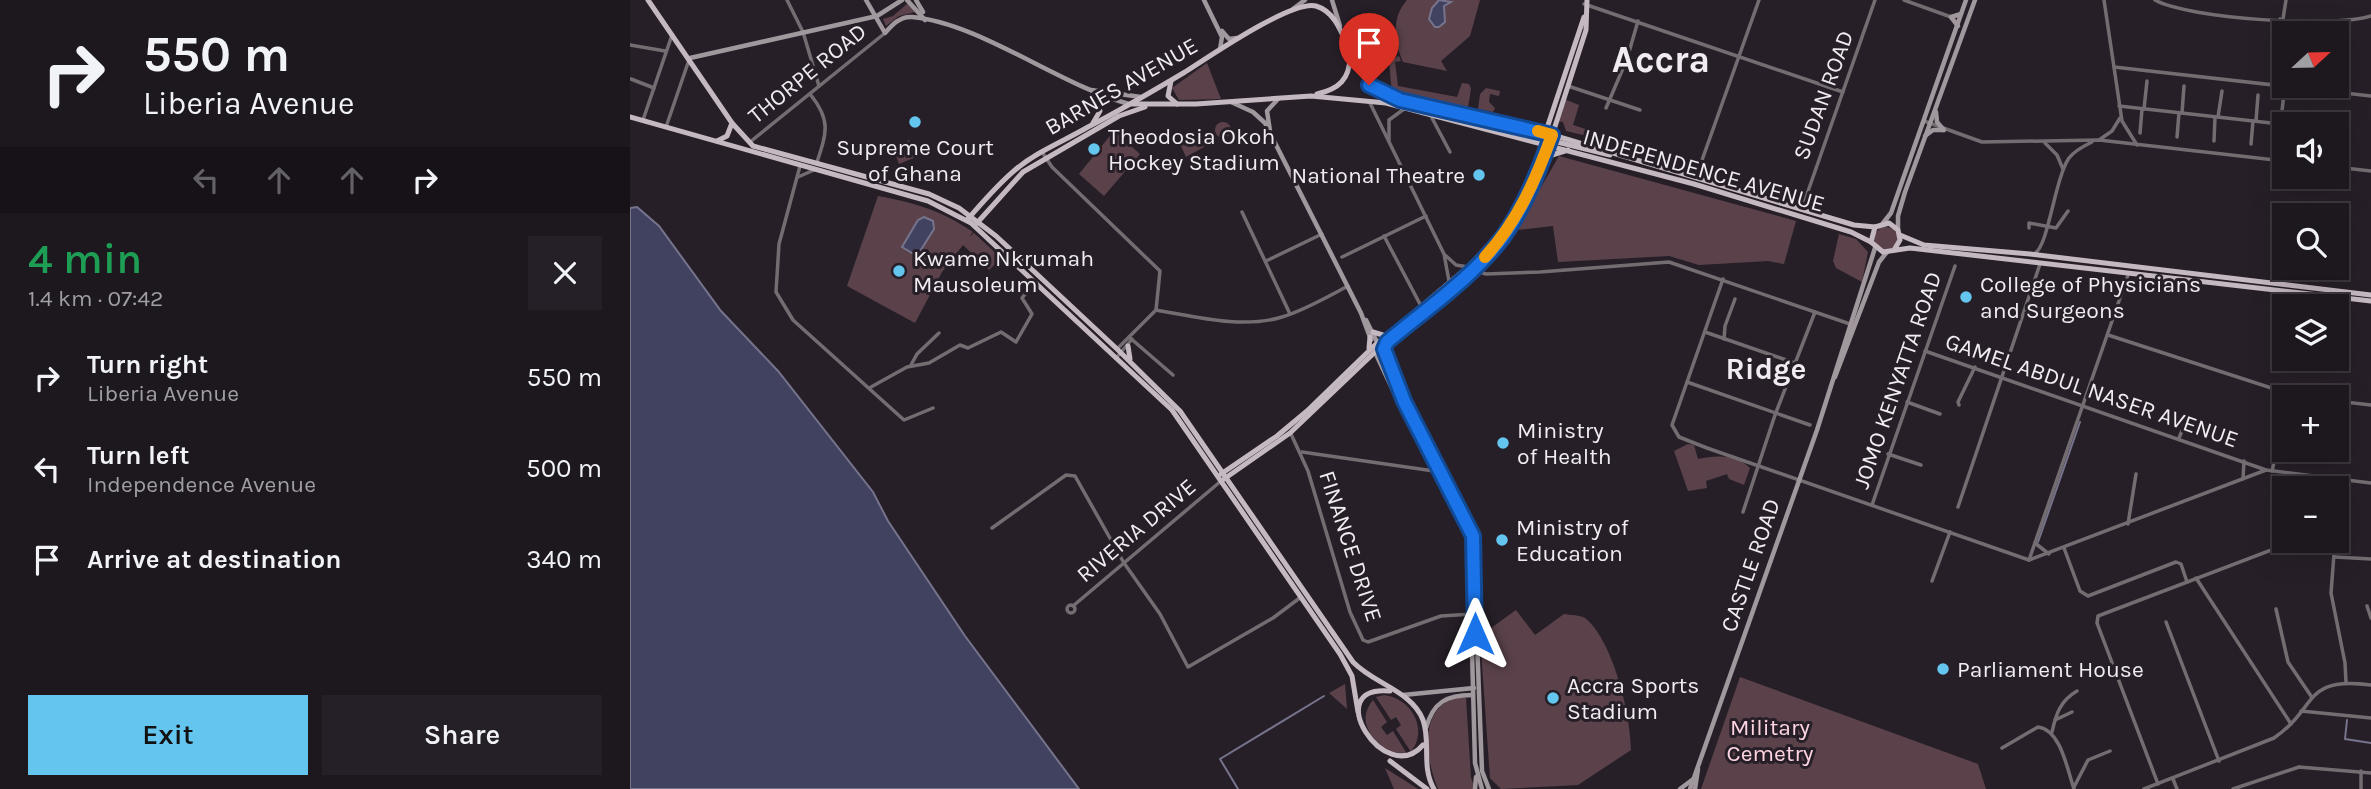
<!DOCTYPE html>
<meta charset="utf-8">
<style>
:root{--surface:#1d171e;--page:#252027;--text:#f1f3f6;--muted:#a09fa4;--line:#3b363c;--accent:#64c5ee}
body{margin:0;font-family:Karla,sans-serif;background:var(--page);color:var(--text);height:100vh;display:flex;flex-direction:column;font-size:26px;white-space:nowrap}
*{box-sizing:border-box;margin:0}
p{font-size:23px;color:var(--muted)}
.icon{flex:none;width:38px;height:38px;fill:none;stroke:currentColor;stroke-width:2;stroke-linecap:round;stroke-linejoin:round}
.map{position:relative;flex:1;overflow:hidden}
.panel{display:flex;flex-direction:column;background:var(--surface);width:630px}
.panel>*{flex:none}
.top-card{background:#1d171e;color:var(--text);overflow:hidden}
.needle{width:46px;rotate:68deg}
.fabs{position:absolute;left:1642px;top:21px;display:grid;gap:14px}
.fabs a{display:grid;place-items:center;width:77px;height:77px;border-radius:0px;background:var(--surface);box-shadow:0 7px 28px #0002,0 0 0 2px var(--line);font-size:35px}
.pin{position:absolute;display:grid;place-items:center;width:60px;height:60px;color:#fff;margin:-72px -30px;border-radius:50% 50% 50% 0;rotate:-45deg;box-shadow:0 0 7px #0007}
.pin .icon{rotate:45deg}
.me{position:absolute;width:77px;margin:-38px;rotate:0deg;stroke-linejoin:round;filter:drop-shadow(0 0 5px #0008)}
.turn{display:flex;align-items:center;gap:24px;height:147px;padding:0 28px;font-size:32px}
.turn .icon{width:91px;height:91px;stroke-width:2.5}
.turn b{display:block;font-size:49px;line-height:60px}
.lanes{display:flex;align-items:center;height:66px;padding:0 28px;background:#0003;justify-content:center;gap:35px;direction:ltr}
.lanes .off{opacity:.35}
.round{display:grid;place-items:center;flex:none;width:74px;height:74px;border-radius:0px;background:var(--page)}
.headline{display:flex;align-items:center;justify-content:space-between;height:119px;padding:0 28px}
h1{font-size:42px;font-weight:600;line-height:52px;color:#1e9e55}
.button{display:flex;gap:14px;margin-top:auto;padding:14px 28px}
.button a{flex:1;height:80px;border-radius:0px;background:var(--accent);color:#111;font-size:28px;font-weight:600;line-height:80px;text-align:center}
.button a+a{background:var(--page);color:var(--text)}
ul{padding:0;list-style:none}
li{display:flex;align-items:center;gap:21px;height:91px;padding:0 28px}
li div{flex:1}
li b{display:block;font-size:26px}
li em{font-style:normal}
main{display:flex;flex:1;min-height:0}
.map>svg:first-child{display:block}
.green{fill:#5b424a}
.water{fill:#414160;stroke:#76748c;stroke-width:2}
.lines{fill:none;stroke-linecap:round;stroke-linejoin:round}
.stream{stroke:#76748c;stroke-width:2}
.street{stroke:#736d71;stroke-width:3.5}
.secondary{stroke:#a1989e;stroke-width:4.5}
.primary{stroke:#c5b9c1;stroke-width:5}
.route-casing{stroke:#114b97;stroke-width:18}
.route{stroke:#1a73e8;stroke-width:12}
.slow{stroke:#f59e0b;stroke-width:12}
.poi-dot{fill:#64c5ee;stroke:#271f28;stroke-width:2.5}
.labels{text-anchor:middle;stroke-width:6;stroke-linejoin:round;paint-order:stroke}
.street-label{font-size:23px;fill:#f1ebf2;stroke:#271f28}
.poi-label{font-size:23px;fill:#f1ebf2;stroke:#271f28;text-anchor:start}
.park-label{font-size:23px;fill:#fdd4e0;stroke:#271f28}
.district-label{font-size:30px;font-weight:bold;fill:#f1ebf2;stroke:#271f28}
.town-label{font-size:37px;font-weight:bold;fill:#f1ebf2;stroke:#271f28}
</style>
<main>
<section class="panel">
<div class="top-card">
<div class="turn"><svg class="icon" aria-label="right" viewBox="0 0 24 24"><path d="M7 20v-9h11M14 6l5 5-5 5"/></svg><div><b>550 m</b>Liberia Avenue</div></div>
<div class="lanes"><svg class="icon off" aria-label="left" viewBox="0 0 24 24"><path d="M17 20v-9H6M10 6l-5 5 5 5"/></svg><svg class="icon off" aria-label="ahead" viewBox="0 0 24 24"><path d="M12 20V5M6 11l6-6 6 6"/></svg><svg class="icon off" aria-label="ahead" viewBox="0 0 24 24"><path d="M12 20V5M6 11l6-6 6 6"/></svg><svg class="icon" aria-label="right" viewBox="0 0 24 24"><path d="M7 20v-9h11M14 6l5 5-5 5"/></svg></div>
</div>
<div class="headline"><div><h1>4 min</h1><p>1.4 km · 07:42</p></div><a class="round"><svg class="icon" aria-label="close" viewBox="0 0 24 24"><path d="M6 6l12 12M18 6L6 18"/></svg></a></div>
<ul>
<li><svg class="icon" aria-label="right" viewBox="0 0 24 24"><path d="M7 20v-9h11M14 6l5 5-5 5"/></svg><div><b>Turn right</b><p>Liberia Avenue</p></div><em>550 m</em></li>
<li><svg class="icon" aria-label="left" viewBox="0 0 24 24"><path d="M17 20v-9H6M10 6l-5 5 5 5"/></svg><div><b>Turn left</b><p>Independence Avenue</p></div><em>500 m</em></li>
<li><svg class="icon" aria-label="arrive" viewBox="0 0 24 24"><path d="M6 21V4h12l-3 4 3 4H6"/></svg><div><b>Arrive at destination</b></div><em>340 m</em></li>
</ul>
<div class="button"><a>Exit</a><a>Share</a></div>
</section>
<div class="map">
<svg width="1741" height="789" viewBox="0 0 1741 789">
<rect width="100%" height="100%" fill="#271f28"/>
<g class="green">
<path d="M777,0H850L840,36L811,61L817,71L773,62C764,41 761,18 777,0Z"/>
<polygon points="278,3 285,12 269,16 256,26 253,19 263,16"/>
<polygon points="762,45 766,56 750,62 746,51"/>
<polygon points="769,56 771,61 765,62 768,86 827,97 832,83 839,84 841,89 837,113 762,95 759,60"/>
<polygon points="577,63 591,99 549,100 542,88"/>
<polygon points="856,88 870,91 869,96 860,94 859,102 865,108 863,112 848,109 850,94"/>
<polygon points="934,99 949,105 943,125 968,133 966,138 936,131 933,122 927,121"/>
<circle cx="593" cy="130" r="8"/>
<polygon points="484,131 510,154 474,196 449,174"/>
<polygon points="567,133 574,147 556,157 549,142"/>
<polygon points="279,140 286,157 269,164 263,148"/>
<polygon points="929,156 1166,221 1154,264 1138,261 1069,265 1039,256 928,262 923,226 886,230"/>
<path d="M248,196C286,203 310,210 343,232L339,237L344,233L371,258L359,270L333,245L312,272L285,323L217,286Z"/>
<circle cx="1256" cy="239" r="12"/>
<polygon points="1209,234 1226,239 1238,252 1232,282 1206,268 1203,261"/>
<path d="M1058,444L1064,445L1068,459C1086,455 1106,454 1120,468L1114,485L1099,479L1097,474L1076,481L1077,488L1058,491L1044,451Z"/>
<path d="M886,610L905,635L934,614C940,615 950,615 955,618C983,640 1001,716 1001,750L948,785L871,789L860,778L850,636Z"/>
<polygon points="1110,677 1348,764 1356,789 1071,789"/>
<polygon points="715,684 717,709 699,693"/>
<path d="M754,695C781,698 799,729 781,752L766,729L771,725L766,717L761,720L746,697Z"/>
<path d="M825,698H836L841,778L845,789H808C796,760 788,710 825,698Z"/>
<path d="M743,700L757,722L751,727L757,735L763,731L777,754L752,751C740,733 727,720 743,700Z"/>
<polygon points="755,768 788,789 764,789"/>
</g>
<g class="water">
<polygon points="809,0 821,2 814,6 815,22 809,27 805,27 799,19 802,8"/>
<polygon points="7,207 29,226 91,311 148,371 243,492 258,521 335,636 449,789 0,789 0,208"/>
<polygon points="294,217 303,221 304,229 287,256 272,247 288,220"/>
</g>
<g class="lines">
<g class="stream">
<polyline points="1408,542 1450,422"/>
<polyline points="1717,720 1715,739 1741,743"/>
<polyline points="608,789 590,759 694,696"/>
</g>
<g class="street">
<polyline points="157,0 173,32 189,86"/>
<polyline points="1274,0 1321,17"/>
<polyline points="1474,0 1492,121 1507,145"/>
<path d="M1525,0C1559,19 1704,28 1741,16"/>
<polyline points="954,4 1213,92"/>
<polyline points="1653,19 1656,0"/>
<polyline points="0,45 35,51"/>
<polyline points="1484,67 1741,96"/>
<polyline points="1,79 24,88"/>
<polyline points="1643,83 1650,19"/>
<polyline points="938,86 1010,110"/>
<path d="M180,94C201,120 197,132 187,162"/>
<polyline points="739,101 814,254 819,281"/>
<polyline points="1489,106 1641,123"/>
<polyline points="976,108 997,59 1008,21"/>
<polyline points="1514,109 1517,81"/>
<polyline points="1552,113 1554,86"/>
<polyline points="1588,117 1592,91"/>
<polyline points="802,118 820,152"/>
<polyline points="13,120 42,35"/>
<polyline points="1294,121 1352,142 1469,140 1654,161"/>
<polyline points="1626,121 1628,95"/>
<polyline points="36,127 59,60"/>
<polyline points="1510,133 1512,109"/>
<polyline points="1547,137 1549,113"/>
<polyline points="1469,140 1482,131 1490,118"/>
<polyline points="759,141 759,120 774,109"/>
<polyline points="1584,141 1585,117"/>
<polyline points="120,142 255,33"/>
<polyline points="1415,143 1427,155 1433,169"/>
<polyline points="1621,144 1623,121"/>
<polyline points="412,152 422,167 530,271 526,310 487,349"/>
<polyline points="1646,160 1655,86"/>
<polyline points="170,166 149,244 146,292 163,320 274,420 303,408"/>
<polyline points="1706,167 1741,171"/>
<polyline points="168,177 184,170"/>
<polyline points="1066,177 1129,0"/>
<polyline points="1168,207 1176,197 1245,0"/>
<polyline points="612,212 660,314"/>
<polyline points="1399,228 1399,223 1426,228 1438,211"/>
<polyline points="754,236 791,306"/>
<path d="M1405,253C1418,247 1425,178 1439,158C1445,150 1454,146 1462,142"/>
<polyline points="815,255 826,265 838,267"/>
<polyline points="712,257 796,216"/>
<polyline points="636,261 692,234"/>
<polyline points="843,270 856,274 910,272 1039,262 1220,324"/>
<polyline points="1093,279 1042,425 1049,437 1077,448 1399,560 1636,470"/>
<path d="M526,310C567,317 612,329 652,317C675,310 697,297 718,286"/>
<polyline points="1075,332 1165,363"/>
<polyline points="1478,335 1669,397"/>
<polyline points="499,337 543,375"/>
<polyline points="1094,339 1095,326 1105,299"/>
<polyline points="1295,351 1636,470 1741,483"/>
<polyline points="487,357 502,339"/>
<polyline points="281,365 287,354 309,333"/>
<polyline points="1057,382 1180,425"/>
<polyline points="241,387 277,367 299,363 330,345 338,348 371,332 386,342 402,314 392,298 404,283"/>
<polyline points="1706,401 1741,405"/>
<polyline points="1277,402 1310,414"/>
<polyline points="1329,405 1328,402 1345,367"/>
<polyline points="661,434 678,471 720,612 733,640 738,642 811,616 843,614"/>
<polyline points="1549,438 1554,426 1552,422 1556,419 1558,423 1554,426"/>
<polyline points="672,452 804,471"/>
<polyline points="1258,454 1291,465"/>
<polyline points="1642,471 1654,417"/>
<polyline points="1613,479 1614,461"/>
<polyline points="1242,505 1325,266"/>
<polyline points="1328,507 1410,264"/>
<polyline points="1113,512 1145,415 1185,312"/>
<polyline points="1498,524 1506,474"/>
<polyline points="362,528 436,475 445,476 494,563 530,614 558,667 643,618 671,597"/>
<polyline points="1706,528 1701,593 1715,663 1716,682"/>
<polyline points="1405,543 1419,554"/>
<polyline points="1434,548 1450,591 1458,596 1546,562 1551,564 1557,582"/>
<polyline points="1705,557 1741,559"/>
<polyline points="1399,560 1498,275"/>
<polyline points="1566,578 1661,724"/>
<polyline points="1302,581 1320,532"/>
<circle cx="441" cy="609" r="4"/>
<polyline points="443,606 591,481"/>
<polyline points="1737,606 1741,618"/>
<polyline points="1646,609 1658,662 1681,696"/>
<polyline points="1536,622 1589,761"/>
<polyline points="1671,711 1741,718"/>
<polyline points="1425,720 1442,712"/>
<path d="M1422,732C1426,714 1430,701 1447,691"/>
<path d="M1372,748L1408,727C1431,730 1437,769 1444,789"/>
<polyline points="1731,771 1731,789"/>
<polyline points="1543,779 1547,789"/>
<polyline points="1528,784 1467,623 1468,616 1665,541"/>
<polyline points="1444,787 1458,760 1480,751"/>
<path d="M1514,789L1644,738C1689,707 1672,676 1741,685"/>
<polyline points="1603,789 1669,767 1741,773"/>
</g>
<g class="secondary">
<path d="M236,0L255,33C262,25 270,16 282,17C350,23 429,85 499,104"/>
<polyline points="277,0 295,20"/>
<polyline points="286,0 293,12"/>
<polyline points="574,0 592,37 590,49"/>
<polyline points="702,0 710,26"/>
<polyline points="663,9 675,0"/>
<polyline points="1328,26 1321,17 1331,14"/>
<polyline points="592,31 599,39 607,38"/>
<polyline points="60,58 247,16 272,0"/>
<polyline points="461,90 511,97"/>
<polyline points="601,102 623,112 635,123 731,313 741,340"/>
<polyline points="1306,112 1307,122 1314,130"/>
<polyline points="640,131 637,111 648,99"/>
<polyline points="1295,136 1303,130 1313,130"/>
<polyline points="1253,223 1261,213 1336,0"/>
<polyline points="1268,230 1268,216 1275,192 1345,0"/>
<polyline points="736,320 843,536 852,771 859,789"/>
<polyline points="745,352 776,418 839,538 845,763 852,789"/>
<polyline points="1205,377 1249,262 1257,252"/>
<polyline points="773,695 844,688"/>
<path d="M796,728C803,702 817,695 842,695"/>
<polyline points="845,789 846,777"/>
<polyline points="1050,789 1062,780"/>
<polyline points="1060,789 1187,430 1245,248"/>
<polyline points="1065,789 1068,769"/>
</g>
<g class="primary">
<path d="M18,0L102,123L123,146L299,194L329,208L366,236L487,349L550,411L723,662C744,684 782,691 793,720C801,742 791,767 804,789"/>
<polyline points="541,81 538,96 547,104"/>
<path d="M687,94C709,89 720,79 720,56"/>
<polyline points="502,104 566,104 681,96 756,103 1064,184 1221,232 1241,242"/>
<polyline points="0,117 298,201 341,223 542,410 710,654 722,676 728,712"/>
<polyline points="463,123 470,111 465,94"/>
<polyline points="865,126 917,137"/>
<polyline points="919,140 980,155"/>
<polyline points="87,141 97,136 102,123"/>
<polyline points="913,163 922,155 938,150"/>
<path d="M337,220C352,203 368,184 385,170C406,152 434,141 458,127C491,110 523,91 555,72C579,57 661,0 686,6C720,16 713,73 755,95L916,133L1224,225L1245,227"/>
<polyline points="347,223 393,172 489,116 515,107"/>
<polyline points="1270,235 1294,245 1400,254 1741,295"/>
<polyline points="1264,250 1270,240 1268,230 1259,223 1245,227 1241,242 1253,252 1280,248 1741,301"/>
<polyline points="743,332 756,336"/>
<polyline points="498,346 500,359"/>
<polyline points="739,348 740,337"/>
<polyline points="591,474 647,436 677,411 743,347 838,267 870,233 899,182 954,17"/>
<polyline points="594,479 660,433 745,352 843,270 872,238 898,195 919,145 956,30 957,0"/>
<path d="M760,691C689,684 755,789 793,745"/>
<polyline points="760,761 797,789"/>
</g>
</g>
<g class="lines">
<g class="route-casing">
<path id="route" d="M739,85L770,100L922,135C909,170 895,206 873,237C842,278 796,309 757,342L754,349L774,401L843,536L845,634"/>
</g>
<use href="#route" class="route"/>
<path class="slow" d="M855,257C888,221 906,179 922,135L908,131"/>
</g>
<g class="poi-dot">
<circle cx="285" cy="122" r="7"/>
<circle cx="464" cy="149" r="7"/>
<circle cx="849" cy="175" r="7"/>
<circle cx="269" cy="271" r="7"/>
<circle cx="1336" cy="297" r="7"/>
<circle cx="873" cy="443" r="7"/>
<circle cx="872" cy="540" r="7"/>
<circle cx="1313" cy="669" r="7"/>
<circle cx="923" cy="698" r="7"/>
</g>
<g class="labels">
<g class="street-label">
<text transform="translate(177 73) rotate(-39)" y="8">THORPE ROAD</text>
<text transform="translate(491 86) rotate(-30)" y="8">BARNES AVENUE</text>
<text transform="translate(1193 95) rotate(-70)" y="8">SUDAN ROAD</text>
<text transform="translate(1074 170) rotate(16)" y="8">INDEPENDENCE AVENUE</text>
<text transform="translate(1267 380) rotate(-71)" y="8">JOMO KENYATTA ROAD</text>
<text transform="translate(1462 390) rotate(19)" y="8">GAMEL ABDUL NASER AVENUE</text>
<text transform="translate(506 530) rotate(-40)" y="8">RIVERIA DRIVE</text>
<text transform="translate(721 546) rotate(72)" y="8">FINANCE DRIVE</text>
<text transform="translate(1120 565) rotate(-71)" y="8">CASTLE ROAD</text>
</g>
<g class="poi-label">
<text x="478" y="144">Theodosia Okoh<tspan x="478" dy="26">Hockey Stadium</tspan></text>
<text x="285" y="155" text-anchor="middle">Supreme Court<tspan x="285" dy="26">of Ghana</tspan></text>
<text x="835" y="183" text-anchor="end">National Theatre</text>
<text x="283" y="266">Kwame Nkrumah<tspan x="283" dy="26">Mausoleum</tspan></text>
<text x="1350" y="292">College of Physicians<tspan x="1350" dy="26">and Surgeons</tspan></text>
<text x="887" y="438">Ministry<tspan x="887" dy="26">of Health</tspan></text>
<text x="886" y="535">Ministry of<tspan x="886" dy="26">Education</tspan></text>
<text x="1327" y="677">Parliament House</text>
<text x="937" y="693">Accra Sports<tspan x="937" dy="26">Stadium</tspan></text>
</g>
<g class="park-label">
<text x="1140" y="735">Military<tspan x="1140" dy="26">Cemetry</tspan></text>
</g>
<g class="district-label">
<text x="1136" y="379">Ridge</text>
</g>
<g class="town-label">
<text x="1031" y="72">Accra</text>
</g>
</g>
</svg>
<div class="fabs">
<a><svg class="needle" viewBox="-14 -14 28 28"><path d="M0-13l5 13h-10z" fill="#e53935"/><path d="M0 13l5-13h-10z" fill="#a09fa4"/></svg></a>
<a><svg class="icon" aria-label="sound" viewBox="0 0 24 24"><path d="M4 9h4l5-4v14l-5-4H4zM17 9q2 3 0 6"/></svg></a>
<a><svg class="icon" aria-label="search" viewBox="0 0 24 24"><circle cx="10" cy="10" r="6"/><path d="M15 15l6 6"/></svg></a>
<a><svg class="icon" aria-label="layers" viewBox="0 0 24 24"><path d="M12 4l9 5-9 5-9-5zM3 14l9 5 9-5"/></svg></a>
<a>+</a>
<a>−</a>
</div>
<div class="pin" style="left:739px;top:85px;background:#d93025"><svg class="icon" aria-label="arrive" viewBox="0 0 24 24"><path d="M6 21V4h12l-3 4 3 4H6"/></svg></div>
<svg class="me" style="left:845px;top:634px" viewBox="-20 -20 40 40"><path d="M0-17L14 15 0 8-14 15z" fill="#1a73e8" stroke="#fff" stroke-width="4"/></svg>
</div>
</main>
